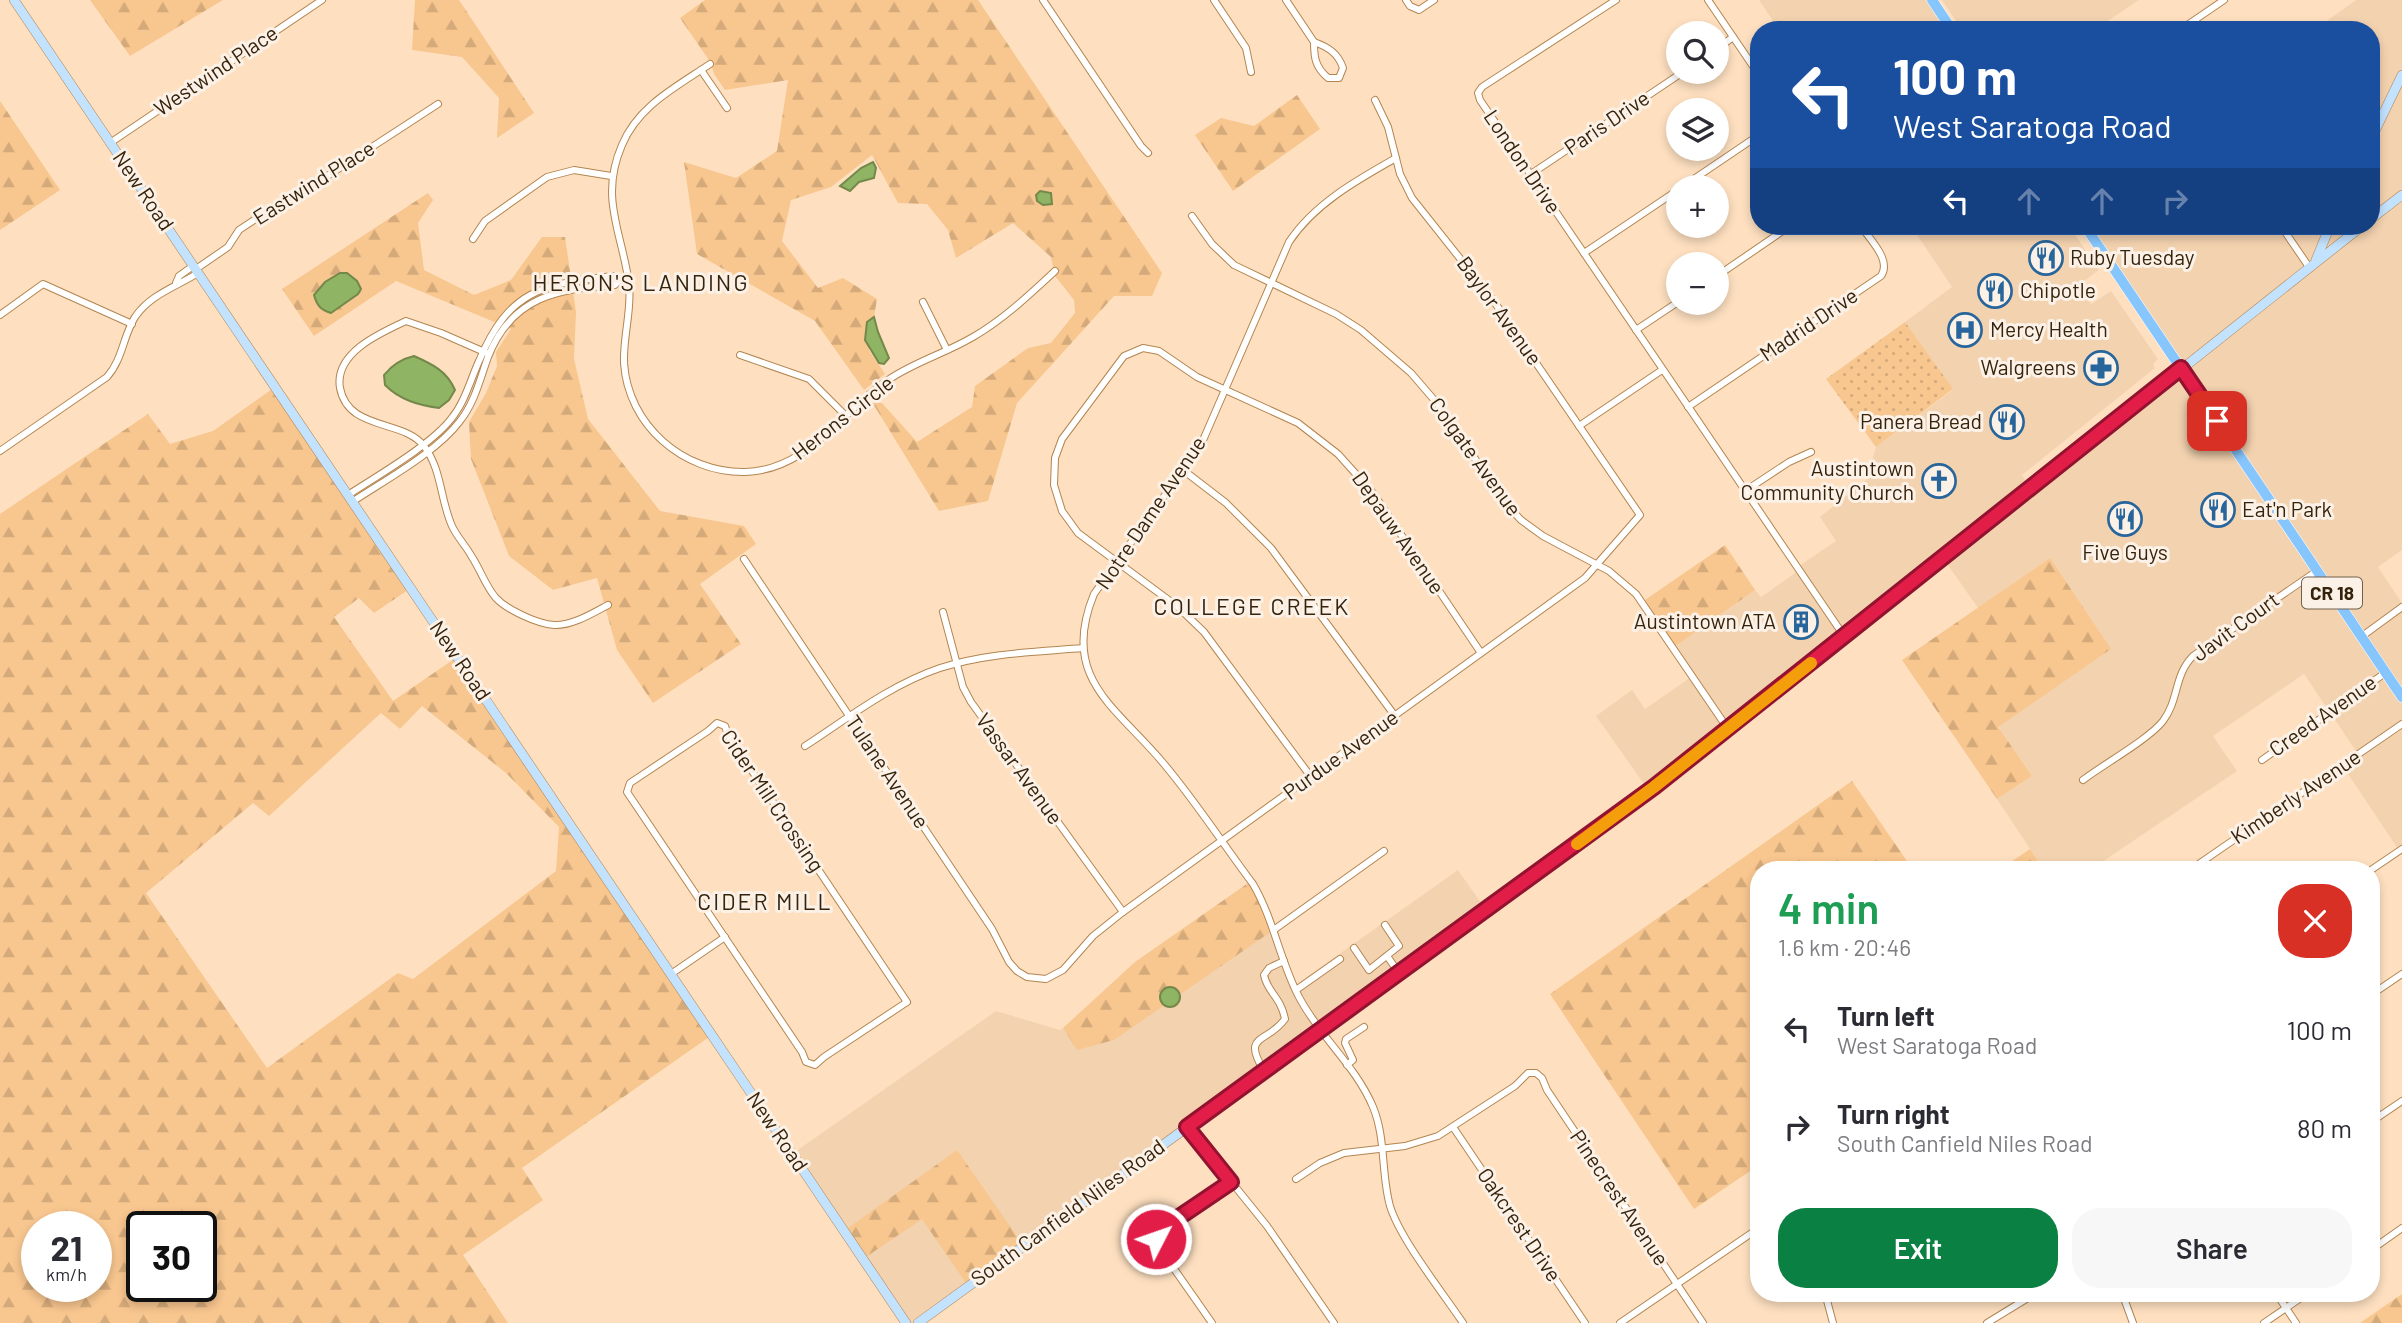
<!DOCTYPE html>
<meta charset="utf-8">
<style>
:root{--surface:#fff;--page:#f7f7f7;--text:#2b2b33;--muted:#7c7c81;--accent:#0b8043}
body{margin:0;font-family:Barlow,sans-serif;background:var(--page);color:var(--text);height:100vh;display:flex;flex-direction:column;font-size:26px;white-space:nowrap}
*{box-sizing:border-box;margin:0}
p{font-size:23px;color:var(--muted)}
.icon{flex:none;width:38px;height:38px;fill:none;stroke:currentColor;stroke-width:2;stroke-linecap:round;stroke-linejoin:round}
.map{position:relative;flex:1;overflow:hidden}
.side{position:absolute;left:1750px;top:861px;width:630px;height:441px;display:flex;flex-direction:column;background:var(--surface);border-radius:28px;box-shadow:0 4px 10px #0003}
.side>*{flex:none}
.hud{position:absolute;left:1750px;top:21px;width:630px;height:214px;border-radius:28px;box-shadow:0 4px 10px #0003;background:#1a4fa0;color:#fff;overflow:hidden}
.controls{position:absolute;left:1666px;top:21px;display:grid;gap:14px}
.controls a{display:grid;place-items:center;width:63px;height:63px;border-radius:50%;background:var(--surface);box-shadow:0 4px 10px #0003;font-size:35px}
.speed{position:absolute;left:21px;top:1211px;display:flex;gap:14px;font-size:35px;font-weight:700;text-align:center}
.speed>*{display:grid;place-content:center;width:91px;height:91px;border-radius:50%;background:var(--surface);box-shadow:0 4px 10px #0003;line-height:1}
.speed small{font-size:18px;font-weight:400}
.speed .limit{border:4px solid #111;border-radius:10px;background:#fff;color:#111}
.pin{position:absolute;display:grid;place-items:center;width:60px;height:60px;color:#fff;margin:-30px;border-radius:14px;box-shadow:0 4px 10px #0006}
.me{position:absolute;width:77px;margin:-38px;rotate:49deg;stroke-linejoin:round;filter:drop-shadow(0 0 5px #0008)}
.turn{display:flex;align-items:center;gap:24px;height:147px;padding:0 28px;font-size:32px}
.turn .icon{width:91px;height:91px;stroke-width:2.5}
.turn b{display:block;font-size:49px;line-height:60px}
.lanes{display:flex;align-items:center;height:66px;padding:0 28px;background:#0003;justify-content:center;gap:35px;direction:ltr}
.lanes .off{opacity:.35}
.round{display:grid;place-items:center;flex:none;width:74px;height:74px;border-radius:28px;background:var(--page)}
.headline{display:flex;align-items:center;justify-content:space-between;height:119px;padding:0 28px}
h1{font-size:42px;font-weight:600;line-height:52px;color:#1e9e55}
.cta{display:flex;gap:14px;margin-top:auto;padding:14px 28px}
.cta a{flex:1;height:80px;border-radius:28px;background:var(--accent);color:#fff;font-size:28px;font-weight:600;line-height:80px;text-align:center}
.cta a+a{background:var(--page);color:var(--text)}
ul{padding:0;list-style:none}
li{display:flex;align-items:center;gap:21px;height:98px;padding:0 28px}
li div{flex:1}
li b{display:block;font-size:26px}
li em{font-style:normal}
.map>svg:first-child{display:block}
.built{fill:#f3d2af}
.forest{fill:url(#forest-firs);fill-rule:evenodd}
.park{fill:url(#park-dots)}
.water{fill:#8fb464;stroke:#74884a;stroke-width:2}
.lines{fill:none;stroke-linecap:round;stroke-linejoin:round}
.street-casing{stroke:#b38550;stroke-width:8}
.secondary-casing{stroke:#b38550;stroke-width:10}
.primary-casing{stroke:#fff;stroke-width:11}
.street{stroke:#fff;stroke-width:6}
.secondary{stroke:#c3e2fe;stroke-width:9}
.primary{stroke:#87c6fd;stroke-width:10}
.route-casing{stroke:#92132f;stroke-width:18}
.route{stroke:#e11d48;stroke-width:12}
.slow{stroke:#f59e0b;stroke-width:12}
.labels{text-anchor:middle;stroke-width:6;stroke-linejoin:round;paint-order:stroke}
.shield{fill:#fbf1e7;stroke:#71614e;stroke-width:2}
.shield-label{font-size:19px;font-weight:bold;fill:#36230c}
.street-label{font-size:21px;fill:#36230c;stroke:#fbf1e7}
.poi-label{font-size:21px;fill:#36230c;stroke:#fbf1e7;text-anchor:start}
.neighbourhood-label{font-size:23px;letter-spacing:2px;fill:#36230c;stroke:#fbf1e7}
</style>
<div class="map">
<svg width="2402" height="1323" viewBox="0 0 2402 1323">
<defs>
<pattern id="forest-firs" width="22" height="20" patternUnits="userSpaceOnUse" patternTransform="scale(1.75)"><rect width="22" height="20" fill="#f8c68f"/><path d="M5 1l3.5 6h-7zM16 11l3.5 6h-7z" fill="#d5aa7a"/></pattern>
<pattern id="park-dots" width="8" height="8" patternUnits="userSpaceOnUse" patternTransform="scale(1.75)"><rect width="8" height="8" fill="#f8c68f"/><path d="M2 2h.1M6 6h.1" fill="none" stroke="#d5aa7a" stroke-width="1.8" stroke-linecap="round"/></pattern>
</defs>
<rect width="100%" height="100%" fill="#fee0c0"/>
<g class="built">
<polygon points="1759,0 1932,0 1952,30 1779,30"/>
<polygon points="1942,0 2139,0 2094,30 1962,30"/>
<polygon points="2356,0 2402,0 2402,550 2378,567 2402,603 2402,855 2342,765 2358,754 2304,674 2213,736 2237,771 2090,870 2044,870 1997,799 2032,776 1998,727 2050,558 1978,608 1943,558 1649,791 1596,716 1632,690 1645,709 1691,677 1673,648 1755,590 1761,597 1798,571 1796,568 1836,541 1820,517 1866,480 1876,447 1953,390 1905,322 1952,287 1911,226 2069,226 2099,270 2078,286 2091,304 2111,291 2158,359 2153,364 2155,368 2022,475 2030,488 2181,368 2085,226 2371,226 2371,30 2314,30"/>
<polygon points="1458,870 1486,910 918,1323 906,1323 792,1154 996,1011 1060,1030 1063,1028 1077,1049 1275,929 1294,986"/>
</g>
<g class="forest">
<polygon points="90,0 223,0 130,56"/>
<polygon points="415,0 459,0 534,113 497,138 499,98 462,57 412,50"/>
<polygon points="705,0 978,0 1162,273 1152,296 1114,296 1017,403 988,501 939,511 872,402 882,403 917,442 972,407 975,386 1028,348 1051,343 1075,313 1074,300 1055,276 1051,257 1013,223 956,258 948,230 927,204 898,203 872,155 831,187 791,200 782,241 818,288 843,278 877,299 874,317 867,322 869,350 885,374 864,390 815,321 697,254 684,162 736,178 777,151 788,80 725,90 714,74 711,63 680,18"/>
<polygon points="1297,95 1320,129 1233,191 1195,135 1221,118 1254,126"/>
<polygon points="0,101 60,190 0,230"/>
<path d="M428,193L433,200L418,223L424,270L474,295L511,280L542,237H565L576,312L574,359L588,419L660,511L744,526L756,544L700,584L741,644L653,703L617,650L597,578L553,590L509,556L471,459L469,422L486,393L497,366L496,352L511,329L396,281L314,336L282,289ZM340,273H347L358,294L347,301L325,282Z"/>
<path d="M275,387L411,588L374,613L359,598L334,617L393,701L457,657L712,1035L522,1168L543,1200L463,1255L508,1323H0V514L148,414L170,444L213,431ZM422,706L506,773L559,827L556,871L413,979L398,973L267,1068L146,893L253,803L269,816L381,713L400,729ZM37,1227H96V1286H37ZM142,1227H201V1286H142Z"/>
<polygon points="1725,545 1755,590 1673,648 1642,602"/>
<polygon points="2050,558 2111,649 1998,727 2032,776 1997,799 1902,660"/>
<polygon points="1852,781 1913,870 1759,870 1759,1165 1694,1209 1550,994"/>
<polygon points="2030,849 2044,870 1999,870"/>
<polygon points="1251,881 1275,929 1114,1040 1077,1050 1063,1028 1135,962"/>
<polygon points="957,1150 1023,1245 968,1286 922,1219 863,1259 844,1231"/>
<polygon points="2402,1294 2402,1323 2360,1323"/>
</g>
<polygon class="park" points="1905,322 1953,389 1876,447 1826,379"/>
<g class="water">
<polygon points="873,162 876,168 874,178 859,182 850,191 840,186 861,168"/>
<polygon points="1040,191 1051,193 1052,204 1043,205 1037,201 1036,195"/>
<path d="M340,273H347L357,281L361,289L358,294L331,313C321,310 317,306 314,295L325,282Z"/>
<polygon points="874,317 878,332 889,358 884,364 879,363 865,340 867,322"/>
<path d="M414,356C432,364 447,371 455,390L449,400L439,408C418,405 400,400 385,385L384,375C392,365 401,359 414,356Z"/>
<circle cx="1170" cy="997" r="10"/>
</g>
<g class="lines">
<g class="street-casing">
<g id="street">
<polyline points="1043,0 1141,146 1148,153"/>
<polyline points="1214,0 1246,48 1251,72"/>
<polyline points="1286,0 1314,42"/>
<polyline points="1406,0 1410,6 1419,10 1434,0"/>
<polyline points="1616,0 1482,87 1478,93 1480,100 1844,636"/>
<polyline points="1708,0 1759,75"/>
<polyline points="2180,30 2224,0"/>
<path d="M1314,42C1328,47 1338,53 1343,68L1339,78H1328C1315,67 1314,57 1314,42Z"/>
<polyline points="1717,49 1733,37"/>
<path d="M710,64C676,87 638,106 622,145C599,198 622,232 629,284C632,310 623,336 624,363C628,425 683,473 745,472C809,470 840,412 888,380C914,362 946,353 973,337C1004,319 1029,295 1055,271"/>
<polyline points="701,70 727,108"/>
<polyline points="110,143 322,0"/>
<path d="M1396,158C1357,180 1314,204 1289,242L1204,438L1183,470L1094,594C1059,679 1117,707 1164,764C1196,802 1223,844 1253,884C1274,920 1280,961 1299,997C1319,1036 1356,1066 1373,1107C1386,1138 1381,1174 1390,1206C1400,1239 1443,1293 1463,1323"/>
<polyline points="1531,174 1683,72"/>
<polyline points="1682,187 1759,135"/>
<polyline points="1192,216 1212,244 1234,265 1336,314 1361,330 1411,373 1436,402 1506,504 1521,520 1543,536 1609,571 1636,594 1728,729"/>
<polyline points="2281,226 2309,267"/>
<polyline points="473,239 485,221 547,177 574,170 611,176"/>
<polyline points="1584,253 1678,190"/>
<polyline points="196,269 228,247 239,230 304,187 329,175 438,104"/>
<polyline points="1717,276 1790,226"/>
<polyline points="176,283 179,276 193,266"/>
<polyline points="923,302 947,350"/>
<polyline points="0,315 43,284 132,324"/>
<polyline points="1636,330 1678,302"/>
<path d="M489,354L441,333L406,321C380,333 334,353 340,388C348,431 403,419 424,446C442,470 440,499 452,526C457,537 466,546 472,557C480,569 486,587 496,598C507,610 538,624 554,625C572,626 593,613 608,605"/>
<polyline points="740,355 809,379 846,416"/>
<path d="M1688,407L1881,276C1892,260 1870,240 1861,226"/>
<polyline points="1579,426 1662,370"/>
<path d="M0,451L107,377C123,359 123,336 135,317C151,294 176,287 198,273"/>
<polyline points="1183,470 1226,503 1271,548 1395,716"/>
<polyline points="1745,491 1789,462 1811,452"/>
<path d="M348,495C377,476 431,445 451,419C465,402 470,381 479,361C509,290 542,284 613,276L619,280H628"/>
<path d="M352,502C385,480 437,452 460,421C475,402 480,379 488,357C512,296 558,289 615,285L619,280"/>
<polyline points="744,559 992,929 1009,962 1017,971 1027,977 1046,979 1063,970 1093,936 1123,912 1585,578 1640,515 1493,300 1412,198 1400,174 1388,127 1375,100"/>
<polyline points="943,612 963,687 971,702 1123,912"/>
<polyline points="2361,637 2402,607"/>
<polygon points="717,723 725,726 728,735 907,1002 824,1057 815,1065 806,1062 802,1052 627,792 630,783 708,731"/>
<path d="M805,746C848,718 890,685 940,668C986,653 1035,652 1083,648"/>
<polyline points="2262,760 2385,673"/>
<polyline points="1311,777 1204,632 1178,607 1078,533 1062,511 1054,485 1055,458 1062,439 1124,356 1143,348 1159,351 1197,377 1298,423 1338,454 1373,493 1481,653"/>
<path d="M2083,780C2104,764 2149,739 2163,721C2179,700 2174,675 2193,656L2317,571"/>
<polyline points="2190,870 2402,724"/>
<polyline points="2371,870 2402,849"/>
<polyline points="1275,929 1384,851"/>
<polyline points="1354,948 1369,970 1399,946 1385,925"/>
<polyline points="1387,956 1399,973"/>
<polyline points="671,974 725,937"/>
<polyline points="1296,990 1340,959"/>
<polyline points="2371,995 2402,974"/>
<polyline points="1347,1065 1353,1060 1345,1043 1346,1039 1364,1027"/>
<path d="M1264,1071C1241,1033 1267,1044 1285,1019C1281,997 1267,992 1264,975L1269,968L1284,961"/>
<polyline points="2371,1122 2402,1101"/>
<polyline points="1187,1127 1267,1226 1334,1323"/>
<polyline points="1453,1127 1585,1323"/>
<polyline points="1296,1179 1320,1163 1344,1153 1405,1146 1438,1136 1515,1086 1528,1073 1536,1073 1542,1078 1547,1090 1703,1323"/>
<polyline points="2371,1250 2402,1228"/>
<polyline points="1825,1293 1833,1323"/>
<polyline points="2122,1293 2133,1323"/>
<polyline points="2276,1293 2296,1323"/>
<polyline points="1212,1323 1156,1243 1156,1236 1160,1230 1231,1182"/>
<polyline points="1620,1323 1759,1228"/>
<polyline points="1987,1323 2036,1293"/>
<polyline points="2264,1323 2308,1293"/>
</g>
</g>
<g class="secondary-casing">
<g id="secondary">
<polyline points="14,0 906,1323"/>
<polyline points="2371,139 2402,75"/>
<polyline points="2371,219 2402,195"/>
<polyline points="2316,260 2330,226"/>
<polyline points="918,1323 1655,787 2362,226"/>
</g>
</g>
<g class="primary-casing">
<g id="primary">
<polyline points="1932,0 1952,30"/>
<polyline points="2085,226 2402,697"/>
</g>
</g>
<use href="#street" class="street"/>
<use href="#secondary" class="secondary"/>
<use href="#primary" class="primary"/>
</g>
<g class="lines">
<g class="route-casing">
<polyline id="route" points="1156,1239 1160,1230 1231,1182 1187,1127 1654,787 2181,368 2217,421"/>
</g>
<use href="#route" class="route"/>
<polyline class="slow" points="1577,844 1654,787 1811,663"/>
</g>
<defs>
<g id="restaurant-ring" transform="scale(1.75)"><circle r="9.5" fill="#fbf1e7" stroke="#28659b" stroke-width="1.5"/><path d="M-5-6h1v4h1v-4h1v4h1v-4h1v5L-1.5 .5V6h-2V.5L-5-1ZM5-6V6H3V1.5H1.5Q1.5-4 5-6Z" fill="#28659b"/></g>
<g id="hospital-ring" transform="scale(1.75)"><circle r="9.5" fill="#fbf1e7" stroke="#28659b" stroke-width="1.5"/><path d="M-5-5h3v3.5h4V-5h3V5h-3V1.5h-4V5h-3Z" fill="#28659b"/></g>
<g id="pharmacy-ring" transform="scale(1.75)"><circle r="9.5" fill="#fbf1e7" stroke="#28659b" stroke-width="1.5"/><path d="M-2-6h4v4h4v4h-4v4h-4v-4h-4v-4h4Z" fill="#28659b"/></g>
<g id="church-ring" transform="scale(1.75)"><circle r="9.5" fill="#fbf1e7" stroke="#28659b" stroke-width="1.5"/><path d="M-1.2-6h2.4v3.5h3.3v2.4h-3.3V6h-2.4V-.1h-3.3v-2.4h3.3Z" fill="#28659b"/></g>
<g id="building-ring" transform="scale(1.75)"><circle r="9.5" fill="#fbf1e7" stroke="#28659b" stroke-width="1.5"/><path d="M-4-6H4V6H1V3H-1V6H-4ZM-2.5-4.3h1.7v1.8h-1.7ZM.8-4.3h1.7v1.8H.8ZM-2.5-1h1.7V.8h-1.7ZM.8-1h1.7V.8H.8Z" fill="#28659b"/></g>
</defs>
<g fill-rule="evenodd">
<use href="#restaurant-ring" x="2046" y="258"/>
<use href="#restaurant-ring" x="1995" y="291"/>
<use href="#hospital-ring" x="1965" y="330"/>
<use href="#pharmacy-ring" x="2101" y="368"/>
<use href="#restaurant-ring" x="2007" y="422"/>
<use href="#church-ring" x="1939" y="481"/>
<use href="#restaurant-ring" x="2218" y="510"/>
<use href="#restaurant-ring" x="2125" y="519"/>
<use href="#building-ring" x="1801" y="622"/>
</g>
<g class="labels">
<rect class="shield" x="2302" y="577.5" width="60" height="31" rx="5"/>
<g class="shield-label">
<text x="2332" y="600">CR 18</text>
</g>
<g class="street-label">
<text transform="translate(216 71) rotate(-34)" y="7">Westwind Place</text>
<text transform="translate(1607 123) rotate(-34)" y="7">Paris Drive</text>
<text transform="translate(1522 162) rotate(56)" y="7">London Drive</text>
<text transform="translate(314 183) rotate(-32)" y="7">Eastwind Place</text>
<text transform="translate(143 191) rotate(56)" y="7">New Road</text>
<text transform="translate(1499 311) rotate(54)" y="7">Baylor Avenue</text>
<text transform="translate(1809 325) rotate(-34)" y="7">Madrid Drive</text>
<text transform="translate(843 418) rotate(-38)" y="7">Herons Circle</text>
<text transform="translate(1475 457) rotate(54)" y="7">Colgate Avenue</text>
<text transform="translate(1151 513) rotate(-56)" y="7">Notre Dame Avenue</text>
<text transform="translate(1398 533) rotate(55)" y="7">Depauw Avenue</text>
<text transform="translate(2236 627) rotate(-36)" y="7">Javit Court</text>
<text transform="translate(460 661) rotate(56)" y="7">New Road</text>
<text transform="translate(2323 716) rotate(-35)" y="7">Creed Avenue</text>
<text transform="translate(1341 755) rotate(-36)" y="7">Purdue Avenue</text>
<text transform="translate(1019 769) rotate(54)" y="7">Vassar Avenue</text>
<text transform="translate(887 772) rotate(56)" y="7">Tulane Avenue</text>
<text transform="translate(2296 797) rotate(-34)" y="7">Kimberly Avenue</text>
<text transform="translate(772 801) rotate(56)" y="7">Cider Mill Crossing</text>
<text transform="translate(777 1132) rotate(56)" y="7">New Road</text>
<text transform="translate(1619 1198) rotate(56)" y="7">Pinecrest Avenue</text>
<text transform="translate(1068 1213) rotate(-36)" y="7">South Canfield Niles Road</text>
<text transform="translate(1519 1225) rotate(56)" y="7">Oakcrest Drive</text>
</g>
<g class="poi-label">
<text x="2070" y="265">Ruby Tuesday</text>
<text x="2020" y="298">Chipotle</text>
<text x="1990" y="337">Mercy Health</text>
<text x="2076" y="375" text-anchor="end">Walgreens</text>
<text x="1982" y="429" text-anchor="end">Panera Bread</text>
<text x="1914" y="476" text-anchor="end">Austintown<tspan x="1914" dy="24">Community Church</tspan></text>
<text x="2242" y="517">Eat'n Park</text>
<text x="2125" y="560" text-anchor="middle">Five Guys</text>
<text x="1776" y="629" text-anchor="end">Austintown ATA</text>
</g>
<g class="neighbourhood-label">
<text x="641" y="291">HERON'S LANDING</text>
<text x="1252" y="615">COLLEGE CREEK</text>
<text x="765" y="910">CIDER MILL</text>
</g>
</g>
</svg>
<div class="controls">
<a><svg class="icon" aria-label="search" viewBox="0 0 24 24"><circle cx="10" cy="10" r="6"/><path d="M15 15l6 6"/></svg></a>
<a><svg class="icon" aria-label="layers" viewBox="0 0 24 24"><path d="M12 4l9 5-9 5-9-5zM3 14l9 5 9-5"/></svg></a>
<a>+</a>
<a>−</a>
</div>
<div class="speed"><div>21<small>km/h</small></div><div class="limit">30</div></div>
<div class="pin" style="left:2217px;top:421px;background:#d93025"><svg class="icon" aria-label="arrive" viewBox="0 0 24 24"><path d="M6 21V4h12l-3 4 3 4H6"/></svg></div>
<svg class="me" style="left:1156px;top:1239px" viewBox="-20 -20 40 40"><circle r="17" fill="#e11d48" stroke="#fff" stroke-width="3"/><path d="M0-11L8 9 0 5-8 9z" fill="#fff"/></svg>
<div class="hud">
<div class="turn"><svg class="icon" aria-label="left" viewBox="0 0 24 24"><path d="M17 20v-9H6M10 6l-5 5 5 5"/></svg><div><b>100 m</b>West Saratoga Road</div></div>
<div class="lanes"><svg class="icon" aria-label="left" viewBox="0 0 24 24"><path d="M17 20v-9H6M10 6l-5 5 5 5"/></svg><svg class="icon off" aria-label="ahead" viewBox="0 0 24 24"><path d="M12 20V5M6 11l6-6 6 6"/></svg><svg class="icon off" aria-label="ahead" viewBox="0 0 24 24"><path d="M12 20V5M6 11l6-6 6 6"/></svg><svg class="icon off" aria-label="right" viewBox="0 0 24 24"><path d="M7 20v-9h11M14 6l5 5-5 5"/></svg></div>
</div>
<section class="side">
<div class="headline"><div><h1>4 min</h1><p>1.6 km · 20:46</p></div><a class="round" style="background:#d93025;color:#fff"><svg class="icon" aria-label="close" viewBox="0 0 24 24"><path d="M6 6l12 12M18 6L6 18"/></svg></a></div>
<ul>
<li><svg class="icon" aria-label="left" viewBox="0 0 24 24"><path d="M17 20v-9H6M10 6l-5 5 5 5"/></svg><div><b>Turn left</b><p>West Saratoga Road</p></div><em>100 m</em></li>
<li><svg class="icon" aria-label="right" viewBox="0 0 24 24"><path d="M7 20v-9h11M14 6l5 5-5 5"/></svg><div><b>Turn right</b><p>South Canfield Niles Road</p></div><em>80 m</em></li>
</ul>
<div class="cta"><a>Exit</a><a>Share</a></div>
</section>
</div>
